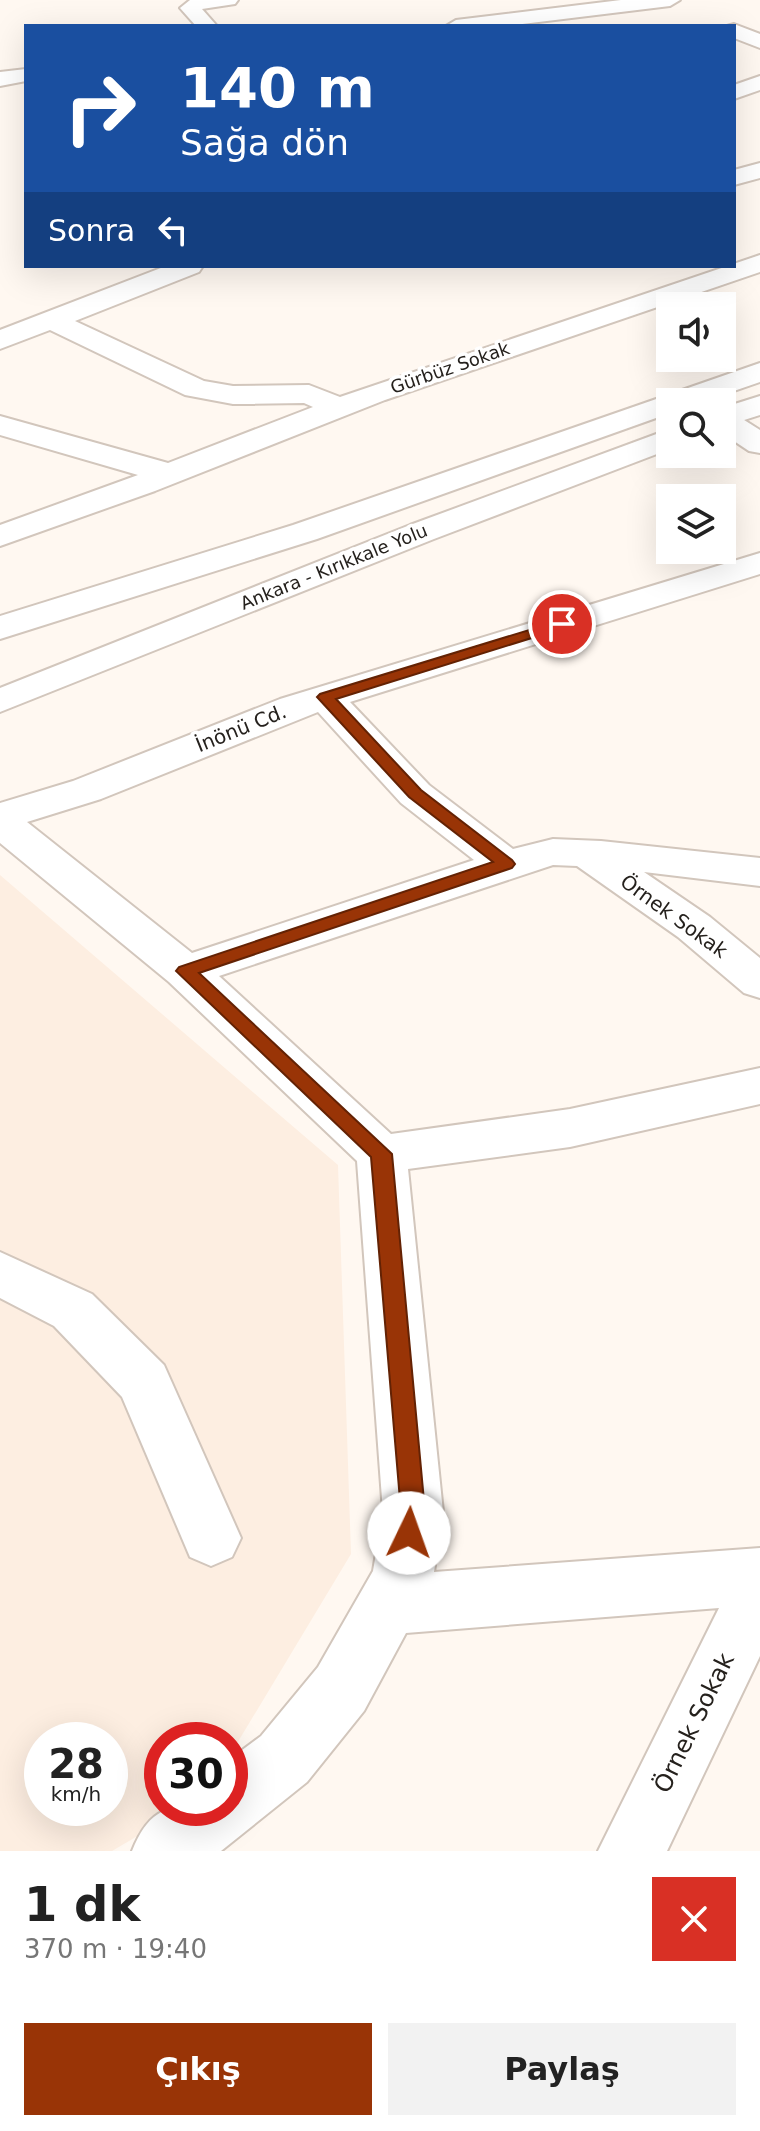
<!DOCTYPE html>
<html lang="tr">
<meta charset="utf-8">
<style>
:root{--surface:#fff;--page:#f2f2f2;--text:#222;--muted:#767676;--accent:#993406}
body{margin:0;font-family:"DejaVu Sans",sans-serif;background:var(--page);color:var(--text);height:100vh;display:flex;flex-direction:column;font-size:30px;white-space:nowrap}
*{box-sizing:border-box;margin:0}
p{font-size:26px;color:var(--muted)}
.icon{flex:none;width:44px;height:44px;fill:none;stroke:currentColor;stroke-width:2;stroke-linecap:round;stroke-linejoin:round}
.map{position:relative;height:1851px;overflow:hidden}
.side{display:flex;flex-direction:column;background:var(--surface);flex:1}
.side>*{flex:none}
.banner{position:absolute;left:24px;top:24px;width:712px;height:244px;border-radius:0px;box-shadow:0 8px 32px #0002;background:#1a4fa0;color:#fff;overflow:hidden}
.controls{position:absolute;left:656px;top:292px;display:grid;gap:16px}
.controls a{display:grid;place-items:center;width:80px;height:80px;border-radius:0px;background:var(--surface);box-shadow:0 8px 32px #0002;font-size:40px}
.speed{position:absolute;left:24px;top:1722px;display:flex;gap:16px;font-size:40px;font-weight:700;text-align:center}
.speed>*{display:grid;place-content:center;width:104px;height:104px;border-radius:50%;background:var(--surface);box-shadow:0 8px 32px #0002;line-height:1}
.speed small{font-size:20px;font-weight:400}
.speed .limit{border:12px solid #d22;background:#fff;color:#111}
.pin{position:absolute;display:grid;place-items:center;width:68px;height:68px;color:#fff;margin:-34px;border:4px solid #fff;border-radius:50%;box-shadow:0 2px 8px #0007}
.me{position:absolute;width:88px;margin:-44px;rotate:3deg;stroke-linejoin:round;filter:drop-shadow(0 0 6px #0008)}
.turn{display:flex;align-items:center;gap:28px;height:168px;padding:0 24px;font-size:36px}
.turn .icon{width:104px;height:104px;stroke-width:2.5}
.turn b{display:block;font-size:56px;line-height:68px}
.then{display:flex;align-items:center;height:76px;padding:0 24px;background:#0003;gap:16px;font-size:30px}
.round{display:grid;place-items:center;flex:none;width:84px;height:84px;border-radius:0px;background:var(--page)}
.overview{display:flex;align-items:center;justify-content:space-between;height:136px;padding:0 24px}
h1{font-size:48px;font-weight:700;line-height:60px}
.cta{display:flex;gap:16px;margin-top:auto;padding:16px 24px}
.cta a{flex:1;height:92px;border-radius:0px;background:var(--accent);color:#fff;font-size:32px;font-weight:700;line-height:92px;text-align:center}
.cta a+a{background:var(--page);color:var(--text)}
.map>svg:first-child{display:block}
.built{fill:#fdeee1;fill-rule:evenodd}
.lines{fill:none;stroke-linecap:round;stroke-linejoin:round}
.minor-casing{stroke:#d2c6bc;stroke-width:4}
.highway-casing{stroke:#d2c6bc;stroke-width:4}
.minor{fill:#fff;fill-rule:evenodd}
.highway{fill:#fff;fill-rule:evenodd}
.route{fill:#993406;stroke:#632204;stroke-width:2}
.labels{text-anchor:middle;stroke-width:7;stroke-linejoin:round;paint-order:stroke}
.far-street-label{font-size:18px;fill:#25211d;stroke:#fff}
.street-label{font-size:20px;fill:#25211d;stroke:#fff}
.near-street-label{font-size:24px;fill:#25211d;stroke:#fff}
</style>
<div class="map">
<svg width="760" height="1851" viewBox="0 0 760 1851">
<rect width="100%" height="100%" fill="#fff8f1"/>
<path class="built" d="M0,875L338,1165L351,1554L230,1755V1740H162V1808H185L112,1851H0ZM42,1740H110V1808H42Z"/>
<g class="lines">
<g class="minor-casing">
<g id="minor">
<polygon points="190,0 238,0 235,4 202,9 217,26 196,26 180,8"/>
<polygon points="621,0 680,0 670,6 506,26 446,26 456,20"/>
<polygon points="734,24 760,34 760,48 734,38 734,26 727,26"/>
<polygon points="26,69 26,81 0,86 0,72"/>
<polygon points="760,76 760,90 734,99 734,85"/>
<polygon points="760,163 760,178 734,185 734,170"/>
<polygon points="760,255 760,272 385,400 155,491 0,546 0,525 138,475 0,435 0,416 168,463 313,407 304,403 233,404 185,395 50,330 0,349 0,330 166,266 203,266 199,272 75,321 204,381 233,386 309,385 340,397"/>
<polygon points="722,411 733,413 760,430 760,453 749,451 722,433"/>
<path d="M760,553V574L350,702L429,785L513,849L553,839L601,841L760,858V886L644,872L710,917L760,958V998L744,993L678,937L577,866L553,865L219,976L391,1134L570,1109L760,1068V1104L570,1147L408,1169L443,1512L434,1572L760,1548V1656L667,1851H598L719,1608L406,1633L364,1711L307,1782L221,1851H132C154,1796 179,1808 230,1808V1759L261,1736L318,1667L373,1571L383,1512L357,1161L169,982L0,843V803L73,781L280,699ZM318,712L401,803L474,860L192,953L27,822L101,799Z"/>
<polygon points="0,1252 92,1294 164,1365 241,1538 232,1557 211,1566 190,1557 122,1397 54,1326 0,1298"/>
</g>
</g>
<g class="highway-casing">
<g id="highway">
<polygon points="760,363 760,382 702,402 670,402 670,413 317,539 0,639 0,616 293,525"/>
<polygon points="760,396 760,415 722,427 722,408"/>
<polygon points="670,429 670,449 434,539 0,712 0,688 410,525"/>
</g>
</g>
<use href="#minor" class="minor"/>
<use href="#highway" class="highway"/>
</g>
<polygon class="route" points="562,620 570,624 567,627 336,699 421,790 512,860 515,864 512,868 199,973 392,1154 425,1512 418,1541 409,1545 401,1541 397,1533 401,1512 371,1157 176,971 179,967 493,862 409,797 317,697 320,694"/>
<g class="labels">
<g class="far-street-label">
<text transform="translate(450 368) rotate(-19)" y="6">Gürbüz Sokak</text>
<text transform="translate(334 567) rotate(-22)" y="6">Ankara - Kırıkkale Yolu</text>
</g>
<g class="street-label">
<text transform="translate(241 728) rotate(-22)" y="7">İnönü Cd.</text>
<text transform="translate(674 916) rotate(36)" y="7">Örnek Sokak</text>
</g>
<g class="near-street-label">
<text transform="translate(694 1723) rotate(-64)" y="8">Örnek Sokak</text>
</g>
</g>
</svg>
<div class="controls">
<a><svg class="icon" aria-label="sound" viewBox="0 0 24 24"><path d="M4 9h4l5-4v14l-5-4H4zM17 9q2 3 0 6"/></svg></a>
<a><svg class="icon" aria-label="search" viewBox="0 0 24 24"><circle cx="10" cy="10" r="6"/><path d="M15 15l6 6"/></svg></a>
<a><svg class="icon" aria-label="layers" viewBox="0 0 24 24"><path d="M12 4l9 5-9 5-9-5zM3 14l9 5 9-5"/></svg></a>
</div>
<div class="speed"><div>28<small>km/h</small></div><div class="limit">30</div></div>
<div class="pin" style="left:562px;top:624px;background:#d93025"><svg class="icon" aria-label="arrive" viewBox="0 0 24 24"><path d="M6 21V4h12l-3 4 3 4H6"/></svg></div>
<svg class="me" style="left:409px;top:1533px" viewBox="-20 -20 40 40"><circle r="19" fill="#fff"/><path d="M0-13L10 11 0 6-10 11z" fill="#993406"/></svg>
<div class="banner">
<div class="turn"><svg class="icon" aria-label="right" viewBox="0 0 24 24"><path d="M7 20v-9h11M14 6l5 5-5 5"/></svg><div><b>140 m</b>Sağa dön</div></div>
<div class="then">Sonra<svg class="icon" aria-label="left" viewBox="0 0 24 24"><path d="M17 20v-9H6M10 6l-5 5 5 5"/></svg></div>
</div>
</div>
<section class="side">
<div class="overview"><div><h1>1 dk</h1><p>370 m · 19:40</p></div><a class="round" style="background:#d93025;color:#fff"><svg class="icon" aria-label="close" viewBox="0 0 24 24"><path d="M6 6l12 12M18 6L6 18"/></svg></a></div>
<div class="cta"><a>Çıkış</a><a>Paylaş</a></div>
</section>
